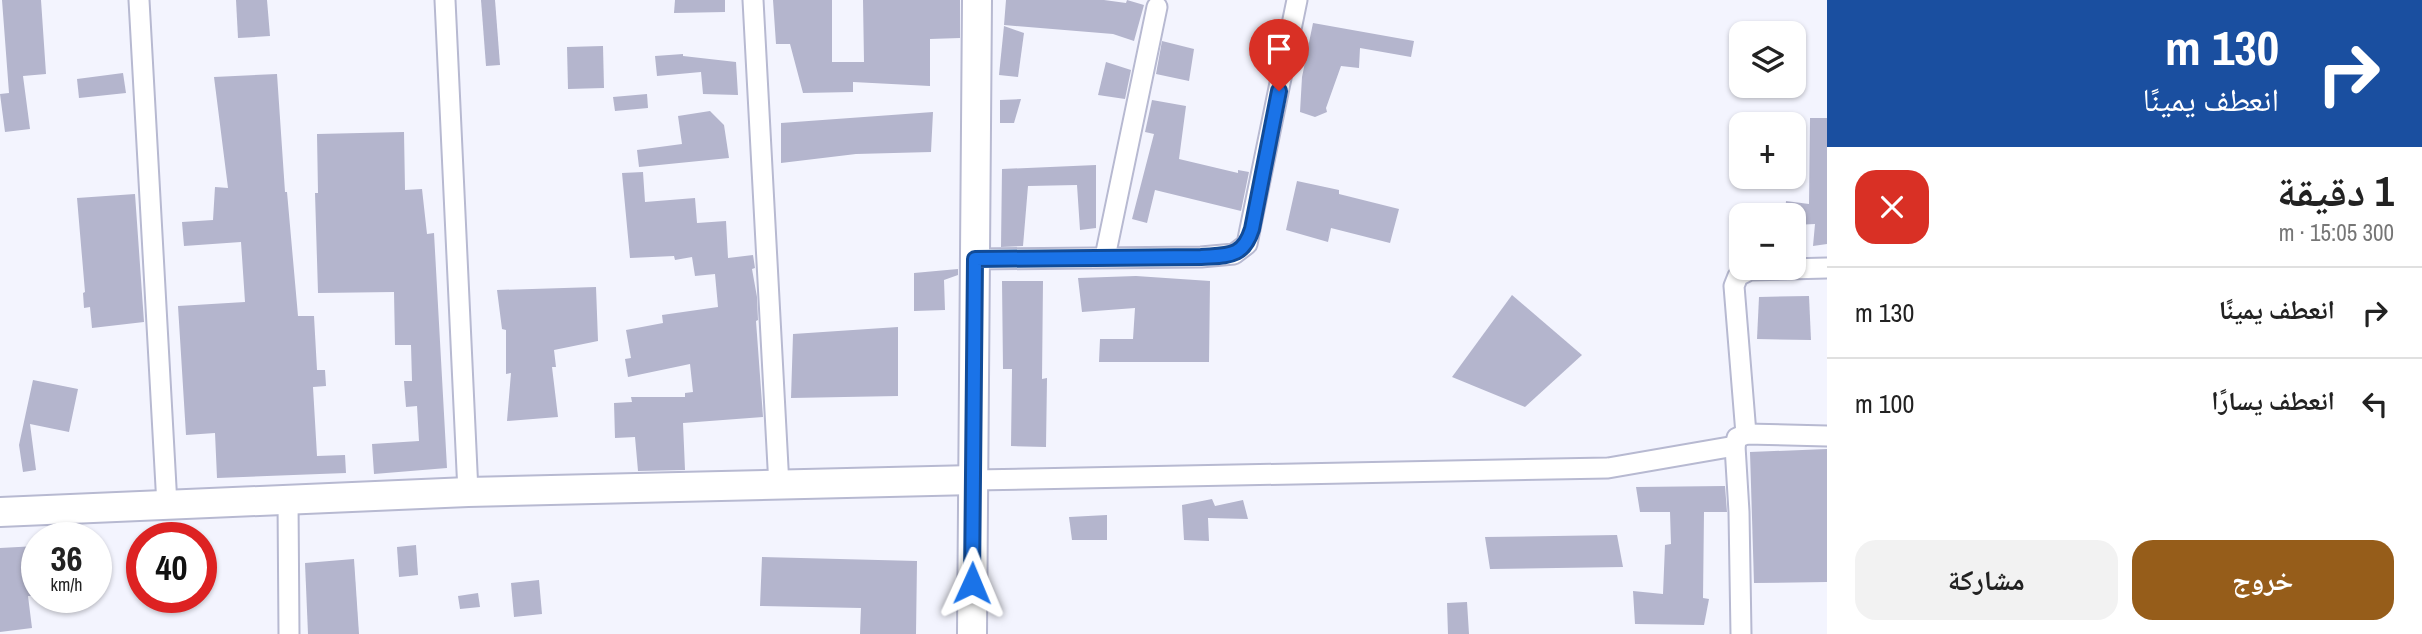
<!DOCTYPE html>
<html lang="ar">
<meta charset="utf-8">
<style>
:root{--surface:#fff;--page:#f2f2f2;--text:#222;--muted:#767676;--line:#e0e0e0;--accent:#965d1a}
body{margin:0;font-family:"Archivo Narrow","Noto Naskh Arabic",sans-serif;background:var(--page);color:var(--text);direction:rtl;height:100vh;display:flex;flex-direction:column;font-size:26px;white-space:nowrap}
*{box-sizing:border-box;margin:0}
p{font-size:23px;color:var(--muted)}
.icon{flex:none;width:38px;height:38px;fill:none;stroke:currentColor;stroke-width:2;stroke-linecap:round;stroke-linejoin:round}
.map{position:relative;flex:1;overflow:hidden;direction:ltr}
.sheet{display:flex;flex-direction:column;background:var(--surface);width:595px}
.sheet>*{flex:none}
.banner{background:#1a4fa0;color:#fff;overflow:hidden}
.tools{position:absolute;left:1729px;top:21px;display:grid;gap:14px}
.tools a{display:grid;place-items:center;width:77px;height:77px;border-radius:14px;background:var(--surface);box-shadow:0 2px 5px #0004;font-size:35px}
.speed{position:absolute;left:21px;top:522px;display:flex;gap:14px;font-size:35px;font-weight:700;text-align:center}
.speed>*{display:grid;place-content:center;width:91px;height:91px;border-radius:50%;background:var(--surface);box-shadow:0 2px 5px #0004;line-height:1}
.speed small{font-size:18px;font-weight:400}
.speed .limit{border:10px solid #d22;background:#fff;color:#111}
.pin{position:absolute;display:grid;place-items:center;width:60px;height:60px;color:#fff;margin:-72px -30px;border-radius:50% 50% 50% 0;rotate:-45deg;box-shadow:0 0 7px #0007}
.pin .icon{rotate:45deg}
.me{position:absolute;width:77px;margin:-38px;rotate:1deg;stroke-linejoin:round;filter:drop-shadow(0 0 5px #0008)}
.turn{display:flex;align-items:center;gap:24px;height:147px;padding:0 28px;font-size:32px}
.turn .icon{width:91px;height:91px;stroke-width:2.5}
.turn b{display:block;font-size:49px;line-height:60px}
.round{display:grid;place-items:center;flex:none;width:74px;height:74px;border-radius:21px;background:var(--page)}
.summary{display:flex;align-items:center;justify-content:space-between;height:119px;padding:0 28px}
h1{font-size:42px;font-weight:700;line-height:52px}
.action{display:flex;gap:14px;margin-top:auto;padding:14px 28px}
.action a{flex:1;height:80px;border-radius:21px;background:var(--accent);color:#fff;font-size:28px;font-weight:700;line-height:80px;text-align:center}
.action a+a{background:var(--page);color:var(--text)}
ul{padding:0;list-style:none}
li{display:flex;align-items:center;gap:21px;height:91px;padding:0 28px;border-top:2px solid var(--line)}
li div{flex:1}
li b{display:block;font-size:26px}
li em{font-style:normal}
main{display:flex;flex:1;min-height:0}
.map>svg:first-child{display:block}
.building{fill:#b4b5cd}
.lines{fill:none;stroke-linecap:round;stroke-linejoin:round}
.street-casing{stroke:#b7b9d1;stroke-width:23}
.secondary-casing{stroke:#b7b9d1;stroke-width:32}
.street{stroke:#fff;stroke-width:19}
.secondary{stroke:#fff;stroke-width:28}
.route-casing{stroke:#114b97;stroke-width:18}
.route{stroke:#1a73e8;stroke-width:12}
</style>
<main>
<section class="sheet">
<div class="banner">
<div class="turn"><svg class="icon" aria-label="right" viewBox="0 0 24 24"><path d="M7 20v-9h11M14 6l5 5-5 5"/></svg><div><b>130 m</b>انعطف يمينًا</div></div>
</div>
<div class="summary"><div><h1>1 دقيقة</h1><p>300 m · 15:05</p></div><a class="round" style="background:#d93025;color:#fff"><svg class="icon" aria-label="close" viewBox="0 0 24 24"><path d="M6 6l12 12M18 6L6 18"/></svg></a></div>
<ul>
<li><svg class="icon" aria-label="right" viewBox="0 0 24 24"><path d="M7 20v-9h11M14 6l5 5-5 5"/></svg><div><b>انعطف يمينًا</b></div><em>130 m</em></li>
<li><svg class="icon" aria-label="left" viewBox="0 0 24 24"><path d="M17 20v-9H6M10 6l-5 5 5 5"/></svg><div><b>انعطف يسارًا</b></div><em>100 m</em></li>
</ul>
<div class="action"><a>خروج</a><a>مشاركة</a></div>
</section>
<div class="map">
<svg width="1827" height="634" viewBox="0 0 1827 634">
<rect width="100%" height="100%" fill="#f3f4fe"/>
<g class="building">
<polygon points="2,0 41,0 46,74 23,76 30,129 5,132 0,94 9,93"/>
<polygon points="236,0 267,0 270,36 238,38"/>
<polygon points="481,0 495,0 500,65 486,66"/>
<polygon points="675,0 725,0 725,12 674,13"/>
<polygon points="773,0 832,0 832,62 864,62 863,0 960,0 960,38 930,39 930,86 853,82 853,92 803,93 790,44 776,44"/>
<polygon points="1006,0 1104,0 1126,3 1127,0 1144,5 1134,41 1113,34 1004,25"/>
<polygon points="1313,23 1414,41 1411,57 1360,48 1359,68 1341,66 1326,108 1327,112 1315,117 1300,112 1302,77"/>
<polygon points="1004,26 1024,33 1018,77 999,75"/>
<polygon points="1162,41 1194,49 1189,81 1156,74"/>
<polygon points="603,46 604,88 568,89 567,47"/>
<polygon points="683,54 683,56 736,62 738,95 703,94 701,72 657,76 655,56"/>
<polygon points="1106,62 1131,70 1125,99 1098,95"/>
<polygon points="123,73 126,93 79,98 77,79"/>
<polygon points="277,74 285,192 287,192 298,316 314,316 317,370 325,370 326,386 313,387 317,456 345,455 346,473 217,478 215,433 186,435 178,306 245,302 241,242 184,246 182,222 213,220 215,187 228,188 214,77"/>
<polygon points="647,94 648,108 615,111 613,97"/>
<polygon points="1021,99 1014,123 1000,123 1000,100"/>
<polygon points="1152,100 1186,106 1179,159 1238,173 1238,170 1249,172 1241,211 1155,190 1147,223 1132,219 1154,134 1145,132"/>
<polygon points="710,111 724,125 729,158 639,167 637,150 682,144 678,116"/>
<polygon points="933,112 931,152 856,154 781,163 781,123"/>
<polygon points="1810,118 1827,118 1827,244 1813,246 1815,224 1794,225 1794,215 1785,215 1786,201 1809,204"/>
<polygon points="404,132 405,190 422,189 427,234 434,233 447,468 374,474 372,444 419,441 417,406 406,407 404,381 412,381 411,345 395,345 394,292 318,293 315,193 318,193 317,134"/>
<polygon points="1096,165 1096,228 1080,230 1077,185 1028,186 1023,246 1001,247 1002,169"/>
<polygon points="643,172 645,202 695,198 697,223 726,221 728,258 753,255 755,268 752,269 757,297 758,320 756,321 763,417 683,423 685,470 638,471 635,437 615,438 614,403 632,402 631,397 685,397 685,393 693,392 690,364 628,377 625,359 631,358 626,330 663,323 662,315 718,307 715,274 695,276 692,257 675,260 674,256 630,258 622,173"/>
<polygon points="1297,181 1339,190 1339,194 1399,209 1390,243 1331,228 1328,242 1286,230"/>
<polygon points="135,194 144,322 92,328 90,307 84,308 83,293 85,292 77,198"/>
<polygon points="958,269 958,275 944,280 945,310 914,311 914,273"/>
<polygon points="1136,276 1210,281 1209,362 1099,362 1100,339 1133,339 1135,308 1082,312 1078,278"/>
<polygon points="1002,281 1043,281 1042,379 1047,378 1046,447 1011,446 1012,369 1003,369"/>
<polygon points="596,287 598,341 554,350 556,367 552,367 558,417 507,421 511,373 506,374 506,330 502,329 497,290"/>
<polygon points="1512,295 1582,355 1525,407 1452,377"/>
<polygon points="1809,296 1811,340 1757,339 1759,297"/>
<polygon points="898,327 898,396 791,398 793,334"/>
<polygon points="33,380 78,389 69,432 30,424 36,470 23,472 19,445"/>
<polygon points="1827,449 1827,582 1754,583 1750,452"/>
<polygon points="1725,486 1727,512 1704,512 1703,598 1709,599 1704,625 1635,624 1633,591 1663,594 1665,545 1671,544 1670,512 1640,512 1636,487"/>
<polygon points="1212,499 1215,506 1243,500 1248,519 1208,518 1209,541 1184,540 1182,505"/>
<polygon points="1107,515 1107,540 1072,540 1069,517"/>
<polygon points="1617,535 1623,567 1490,569 1485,537"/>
<polygon points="416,545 418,575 399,577 397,547"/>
<polygon points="37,546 37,596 28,596 32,628 0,632 0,548"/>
<polygon points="762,557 917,561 916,634 860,634 861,608 760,606"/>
<polygon points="354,559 359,634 308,634 305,563"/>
<polygon points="539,580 542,614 514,617 511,583"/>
<polygon points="478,593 480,607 460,609 458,596"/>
<polygon points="1467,602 1469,634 1448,634 1447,603"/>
</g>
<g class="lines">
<g class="street-casing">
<g id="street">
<polyline points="139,0 167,505"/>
<polyline points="445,0 468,492"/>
<polyline points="753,0 779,486"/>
<polyline points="1105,257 1157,7"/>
<polyline points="975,259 1201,257 1234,254 1247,244 1297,0"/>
<polyline points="1746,434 1734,286 1738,276 1750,270 1827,268"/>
<polyline points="974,480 1608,468 1735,446"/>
<polyline points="288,500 289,634"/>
<polyline points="1741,634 1739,512 1735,446 1737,438 1746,434 1827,436"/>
</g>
</g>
<g class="secondary-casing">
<g id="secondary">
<polyline points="0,512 468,492 974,480"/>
<polyline points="972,634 977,0"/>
</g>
</g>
<use href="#street" class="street"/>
<use href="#secondary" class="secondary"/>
</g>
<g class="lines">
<g class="route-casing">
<path id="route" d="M972,583L975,259L1201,257C1228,255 1243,258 1252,229L1279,91"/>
</g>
<use href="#route" class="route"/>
</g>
</svg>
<div class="tools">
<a><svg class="icon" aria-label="layers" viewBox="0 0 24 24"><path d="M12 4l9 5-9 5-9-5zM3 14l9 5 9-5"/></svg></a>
<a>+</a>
<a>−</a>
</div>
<div class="speed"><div>36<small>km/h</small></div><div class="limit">40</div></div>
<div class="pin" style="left:1279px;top:91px;background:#d93025"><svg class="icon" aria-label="arrive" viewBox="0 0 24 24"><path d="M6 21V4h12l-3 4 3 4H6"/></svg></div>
<svg class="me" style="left:972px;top:583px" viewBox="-20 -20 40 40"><path d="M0-17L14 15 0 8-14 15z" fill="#1a73e8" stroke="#fff" stroke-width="4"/></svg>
</div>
</main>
